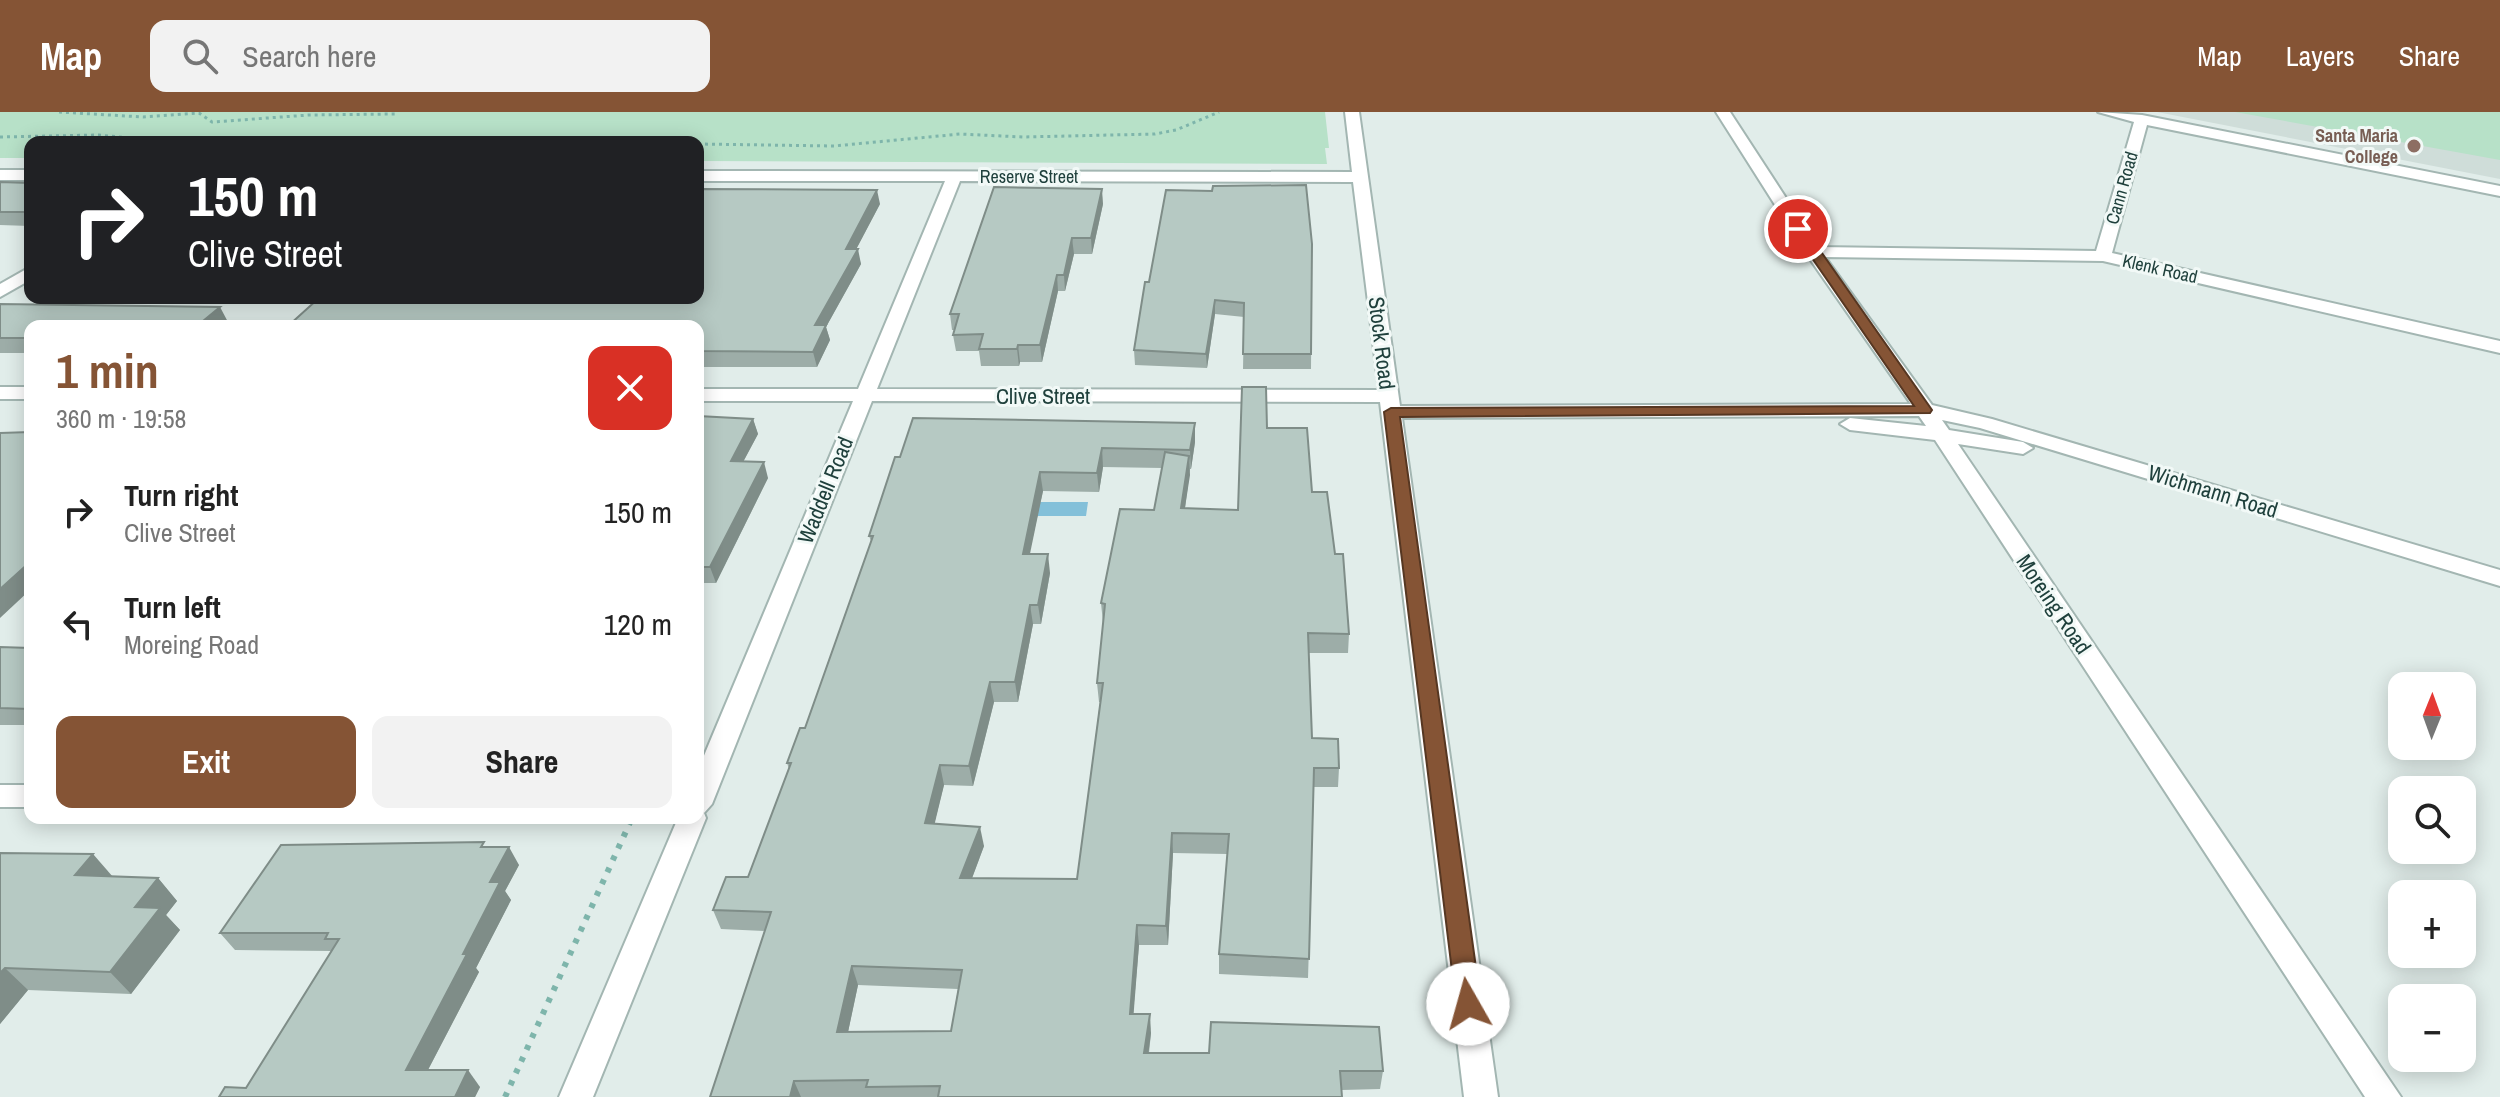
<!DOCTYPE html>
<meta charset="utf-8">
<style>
:root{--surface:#fff;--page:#f2f2f2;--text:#222;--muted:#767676;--accent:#855435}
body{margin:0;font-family:"Archivo Narrow",sans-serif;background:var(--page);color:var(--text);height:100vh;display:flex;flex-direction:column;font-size:30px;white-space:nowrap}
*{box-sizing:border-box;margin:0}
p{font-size:26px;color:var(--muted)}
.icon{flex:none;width:44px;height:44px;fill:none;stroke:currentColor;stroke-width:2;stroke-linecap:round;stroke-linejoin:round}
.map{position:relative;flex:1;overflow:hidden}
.drawer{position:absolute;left:24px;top:208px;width:680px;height:504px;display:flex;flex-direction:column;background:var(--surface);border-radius:16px;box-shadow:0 4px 20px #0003}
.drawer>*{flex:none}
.top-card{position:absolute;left:24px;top:24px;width:680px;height:168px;border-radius:16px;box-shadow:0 4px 20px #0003;background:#202124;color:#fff;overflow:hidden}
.needle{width:52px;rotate:1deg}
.buttons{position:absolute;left:2388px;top:560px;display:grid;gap:16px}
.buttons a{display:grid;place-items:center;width:88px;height:88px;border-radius:16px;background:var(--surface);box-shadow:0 4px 20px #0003;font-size:40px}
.pin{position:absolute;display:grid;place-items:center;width:68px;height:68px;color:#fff;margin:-34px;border:4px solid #fff;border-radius:50%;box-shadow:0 2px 8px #0007}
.me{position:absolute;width:88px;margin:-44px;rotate:353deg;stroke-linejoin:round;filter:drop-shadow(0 0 6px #0008)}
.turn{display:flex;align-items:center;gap:28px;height:168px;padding:0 32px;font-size:36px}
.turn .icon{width:104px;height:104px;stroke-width:2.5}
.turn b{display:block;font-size:56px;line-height:68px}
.round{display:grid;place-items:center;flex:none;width:84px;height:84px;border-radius:16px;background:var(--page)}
.overview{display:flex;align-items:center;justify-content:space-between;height:136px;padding:0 32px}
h1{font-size:48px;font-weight:800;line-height:60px;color:var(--accent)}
.button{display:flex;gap:16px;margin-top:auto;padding:16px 32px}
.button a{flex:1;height:92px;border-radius:16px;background:var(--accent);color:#fff;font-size:32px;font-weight:800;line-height:92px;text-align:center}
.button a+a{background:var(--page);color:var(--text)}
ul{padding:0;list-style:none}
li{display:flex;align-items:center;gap:24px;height:112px;padding:0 32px}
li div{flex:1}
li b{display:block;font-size:30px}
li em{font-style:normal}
header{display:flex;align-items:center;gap:48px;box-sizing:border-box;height:112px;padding:0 40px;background:var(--accent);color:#fff}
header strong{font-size:38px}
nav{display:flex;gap:44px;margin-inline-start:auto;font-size:28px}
.search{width:560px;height:72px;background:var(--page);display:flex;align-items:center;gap:20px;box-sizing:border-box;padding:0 28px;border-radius:16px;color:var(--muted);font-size:30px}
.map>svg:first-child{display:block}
.built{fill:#cfddd9}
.green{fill:#b7e1c8}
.water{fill:#83c0d9}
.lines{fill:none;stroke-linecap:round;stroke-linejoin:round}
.minor-casing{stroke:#a3b6b2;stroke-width:4}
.path-far1{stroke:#7eb5ab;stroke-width:3;stroke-dasharray:3 4;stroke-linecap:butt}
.path{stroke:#7eb5ab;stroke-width:6;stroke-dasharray:5 8;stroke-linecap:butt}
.minor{fill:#fff;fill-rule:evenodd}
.wall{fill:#9dada8;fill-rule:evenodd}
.shaded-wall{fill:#7f8d88}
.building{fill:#b6c9c3;stroke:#7f8d88;stroke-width:2;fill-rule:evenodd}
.route{fill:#855435;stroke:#563722;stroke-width:2}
.education-dot{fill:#8d6e63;stroke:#f2f9f7;stroke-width:3}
.labels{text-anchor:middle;stroke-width:6;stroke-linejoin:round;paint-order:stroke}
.far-education-label{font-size:18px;font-weight:bold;fill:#785e54;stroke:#f2f9f7;text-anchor:end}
.far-street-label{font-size:18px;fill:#1f403c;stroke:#f2f9f7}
.street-label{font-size:22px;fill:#1f403c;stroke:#f2f9f7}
</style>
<header>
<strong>Map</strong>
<div class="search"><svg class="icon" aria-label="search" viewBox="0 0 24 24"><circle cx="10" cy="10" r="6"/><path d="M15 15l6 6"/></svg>Search here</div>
<nav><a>Map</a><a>Layers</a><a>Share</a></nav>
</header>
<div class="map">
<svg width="2500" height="985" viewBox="0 0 2500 985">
<rect width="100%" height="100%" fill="#e1edea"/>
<polygon class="built" points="2157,0 2500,0 2500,67"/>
<g class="green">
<polygon points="0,0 1325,0 1329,36 1325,36 1327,52 698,49 698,30 30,30 30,46 0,46"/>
<polygon points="2235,0 2500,0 2500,48"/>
</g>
<polygon class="water" points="1037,390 1088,390 1086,404 1034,404"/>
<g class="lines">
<g class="minor-casing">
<g id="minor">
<path d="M1345,0H1359L1400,294L1911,292L1805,140L1716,0H1730L1818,135L2096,139L2134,10L2098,0L2142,3L2500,74V84L2147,13L2112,141L2500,229V241L2103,149L1825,145L1932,293L1992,307L2500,458V474L1980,316L1942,308L1949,318L2023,330L2033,336L2023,342L1958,332L2401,985H2365L1935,328L1850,318L1840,312L1850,306L1926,314L1919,304L1402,306L1498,985H1464L1380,290L872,289L712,692L704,701L706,706L593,985H559L678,706H698V658L853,289H698V277H858L945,69H698V59L1352,60ZM960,69L1353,70L1379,278L877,277Z"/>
<rect x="0" y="58" width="30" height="10"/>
<polygon points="30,155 30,168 0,185 0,172"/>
<rect x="0" y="275" width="30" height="12"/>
<rect x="0" y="673" width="30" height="22"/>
</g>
</g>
<g class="path-far1">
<polyline points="59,0 143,5 199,1 212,10 309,3 395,2"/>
<polyline points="0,25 98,23 176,30"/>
<polyline points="525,30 610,30"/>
<polyline points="698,32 834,34 960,22 1023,25 1155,22 1176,18 1219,0"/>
</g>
<polyline class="path" points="505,985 632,706"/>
<use href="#minor" class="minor"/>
</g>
<g class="wall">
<polygon points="0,70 30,71 30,114 0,113"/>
<polygon points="880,92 856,137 861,152 826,215 830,228 817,255 698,255 698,186"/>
<polygon points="1103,92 1092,142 1074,142 1065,179 1058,179 1042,250 1020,250 1019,254 981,254 979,239 956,239 953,223 954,218 952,218 950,202"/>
<polygon points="1312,132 1311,257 1243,257 1244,205 1215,202 1207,256 1135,253 1134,238 1149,170"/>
<polygon points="0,192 228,210 222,214 30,214 30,241 0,241"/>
<polygon points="698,304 753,307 758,322 743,350 768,366 716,471 698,471"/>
<path d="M1195,311V330L1191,357H1190L1185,396L1238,398L1267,316L1312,380L1335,442L1349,522L1348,541H1308L1312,626L1339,656L1338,675H1314L1308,866L1219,862V842L1227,742L1173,741L1168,833H1139L1133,902L1151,921L1149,941L1383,959L1380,977L1342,978V985H710L765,819L721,817L713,798L748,765L789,657L787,651L805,616L871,429L869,424L895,345ZM1103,355L1162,356L1154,398L1101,491L1103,511L1097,571L1099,590H1100L1077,767L972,766L984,734L934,712L944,673L973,674L994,590H1018L1033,512H1041L1050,461L1029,442L1043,379L1099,380ZM858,873L958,877L951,919L848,920Z"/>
<polygon points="0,535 30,536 30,613 0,613"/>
<polygon points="488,735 519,753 505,779 511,788 476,856 479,860 428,958 480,975 475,985 219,985 246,976 332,839 235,838 220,821"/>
<polygon points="0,741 113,765 158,766 177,789 166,803 180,818 131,882 28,878 0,912"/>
</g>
<g class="shaded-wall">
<polygon points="1102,77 1103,92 1092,142 1091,126"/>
<polygon points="877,78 880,92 849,151 846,137"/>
<polygon points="1072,126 1074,142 1065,179 1064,163"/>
<polygon points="858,137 861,152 826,215 830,228 817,255 813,240 815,213"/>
<polygon points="1057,163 1058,179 1042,250 1040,233"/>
<polygon points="1215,188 1215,202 1207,256 1206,242"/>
<polygon points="220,195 228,210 222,214 197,214"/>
<polygon points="1018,233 1020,250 1019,254 1017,237"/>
<polygon points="753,307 758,322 735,365 731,349"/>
<polygon points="1195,311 1195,330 1191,357 1190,338"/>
<polygon points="1102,336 1103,355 1099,380 1097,361"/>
<polygon points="1189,344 1190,363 1182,415 1181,396"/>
<polygon points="764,350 768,366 716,471 710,455"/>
<polygon points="1040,360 1043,379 1026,461 1023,442"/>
<polygon points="1048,442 1050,461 1041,512 1038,493"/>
<polygon points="30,450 30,478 0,506 0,477"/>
<polygon points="1030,493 1033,512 1018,590 1015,570"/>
<polygon points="990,570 994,590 973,674 969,654"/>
<polygon points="940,653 944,673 930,731 925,711"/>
<polygon points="980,715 984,734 965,785 960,766"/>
<polygon points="1172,721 1173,741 1168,833 1166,814"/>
<polygon points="509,735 519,753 505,779 511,788 476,856 479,860 419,975 406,958 463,842 490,770"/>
<polygon points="93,742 113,765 75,763"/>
<polygon points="158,766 177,789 166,803 180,818 131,882 110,860 135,795"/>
<polygon points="1137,813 1139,833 1132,922 1130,902"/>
<polygon points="852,854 858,873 844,939 837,920"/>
<polygon points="5,856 28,878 0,912 0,861"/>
<polygon points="1150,902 1151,921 1146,960 1144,941"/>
<polygon points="468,958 480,975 475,985 455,985"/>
<polygon points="794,969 801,985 790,985"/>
</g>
<g class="building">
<polygon points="0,70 30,71 30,100 0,100"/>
<polygon points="1306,73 1312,132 1311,242 1243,242 1244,191 1215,188 1206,242 1134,238 1145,170 1149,170 1166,78 1212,79 1213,74"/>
<polygon points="994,75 1102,77 1091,126 1072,126 1064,163 1057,163 1040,233 1018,233 1017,237 979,237 983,222 953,223 959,202 950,202"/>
<polygon points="698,77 877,78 846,137 858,137 815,213 826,213 813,240 698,239 698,214 288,214 319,186 698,186"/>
<polygon points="0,192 220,195 197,214 30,214 30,226 0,226"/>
<path d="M1242,275H1266L1267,316H1307L1312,380H1327L1335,442H1343L1349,522L1308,521L1312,626L1338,627L1339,656H1314L1309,847L1219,842L1229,722L1172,721L1166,814L1137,813L1130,902H1150L1144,941H1209L1211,910L1379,915L1383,959H1340L1342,985H938L940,974L866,975L868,968L794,969L790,985H710L771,800L713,798L726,765H748L791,651H787L800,616H805L873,424H869L895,345H900L913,306L1195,311L1190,338L1102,336L1097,361L1040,360L1023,442H1048L1038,493H1030L1015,570H990L969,654L940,653L925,711L980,715L960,766L1077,767L1103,571H1097L1105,492L1101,491L1120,397L1154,398L1165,340L1189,344L1181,396L1238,398ZM852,854L962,858L951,919L837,920Z"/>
<polygon points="698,304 753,307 731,349 764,350 710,455 698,455"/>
<polygon points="30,320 30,450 0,477 0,321"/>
<polygon points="0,535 30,536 30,597 0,596"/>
<polygon points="484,730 481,735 509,735 490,770 500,770 463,842 467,842 406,958 468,958 455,985 219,985 225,975 246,976 339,827 325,827 328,821 220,821 281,733"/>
<polygon points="0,741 93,742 75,763 158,766 135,795 160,796 110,860 5,856 0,861"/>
</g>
<polygon class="route" points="1794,114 1803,114 1932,298 1930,301 1400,305 1481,892 1477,899 1468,902 1460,899 1456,892 1384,300 1391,296 1914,294 1792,117"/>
<circle class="education-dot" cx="2414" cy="34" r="8"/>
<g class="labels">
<g class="far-education-label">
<text x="2398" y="30">Santa Maria<tspan x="2398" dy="21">College</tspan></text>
</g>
<g class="far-street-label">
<text x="1029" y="71">Reserve Street</text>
<text transform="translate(2122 76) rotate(-74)" y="6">Cann Road</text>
<text transform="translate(2160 157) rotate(13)" y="6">Klenk Road</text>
</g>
<g class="street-label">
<text transform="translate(1382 231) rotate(83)" y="8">Stock Road</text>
<text x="1043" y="292">Clive Street</text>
<text transform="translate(825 378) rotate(-68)" y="8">Waddell Road</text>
<text transform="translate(2213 379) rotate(17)" y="8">Wichmann Road</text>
<text transform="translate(2054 492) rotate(56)" y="8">Moreing Road</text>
</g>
</g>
</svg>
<div class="buttons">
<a><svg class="needle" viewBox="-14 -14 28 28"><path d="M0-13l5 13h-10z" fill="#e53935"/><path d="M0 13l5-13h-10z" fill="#767676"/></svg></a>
<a><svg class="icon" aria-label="search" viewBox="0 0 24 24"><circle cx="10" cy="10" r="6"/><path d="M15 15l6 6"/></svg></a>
<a>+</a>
<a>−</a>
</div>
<div class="pin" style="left:1798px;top:117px;background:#d93025"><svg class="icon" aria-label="arrive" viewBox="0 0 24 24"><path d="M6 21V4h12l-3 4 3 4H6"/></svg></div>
<svg class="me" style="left:1468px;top:892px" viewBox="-20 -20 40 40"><circle r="19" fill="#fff"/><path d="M0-13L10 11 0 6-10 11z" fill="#855435"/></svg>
<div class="top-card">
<div class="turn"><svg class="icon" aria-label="right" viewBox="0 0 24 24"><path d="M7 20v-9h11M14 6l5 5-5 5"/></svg><div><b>150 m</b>Clive Street</div></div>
</div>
<section class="drawer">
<div class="overview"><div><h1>1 min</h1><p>360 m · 19:58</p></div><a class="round" style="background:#d93025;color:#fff"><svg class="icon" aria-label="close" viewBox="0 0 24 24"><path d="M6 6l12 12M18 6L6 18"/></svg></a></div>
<ul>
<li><svg class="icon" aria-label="right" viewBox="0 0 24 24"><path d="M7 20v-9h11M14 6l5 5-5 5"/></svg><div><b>Turn right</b><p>Clive Street</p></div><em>150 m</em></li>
<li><svg class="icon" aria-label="left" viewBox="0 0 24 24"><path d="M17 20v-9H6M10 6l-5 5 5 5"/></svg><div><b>Turn left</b><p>Moreing Road</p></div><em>120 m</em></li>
</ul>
<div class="button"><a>Exit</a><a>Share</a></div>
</section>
</div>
